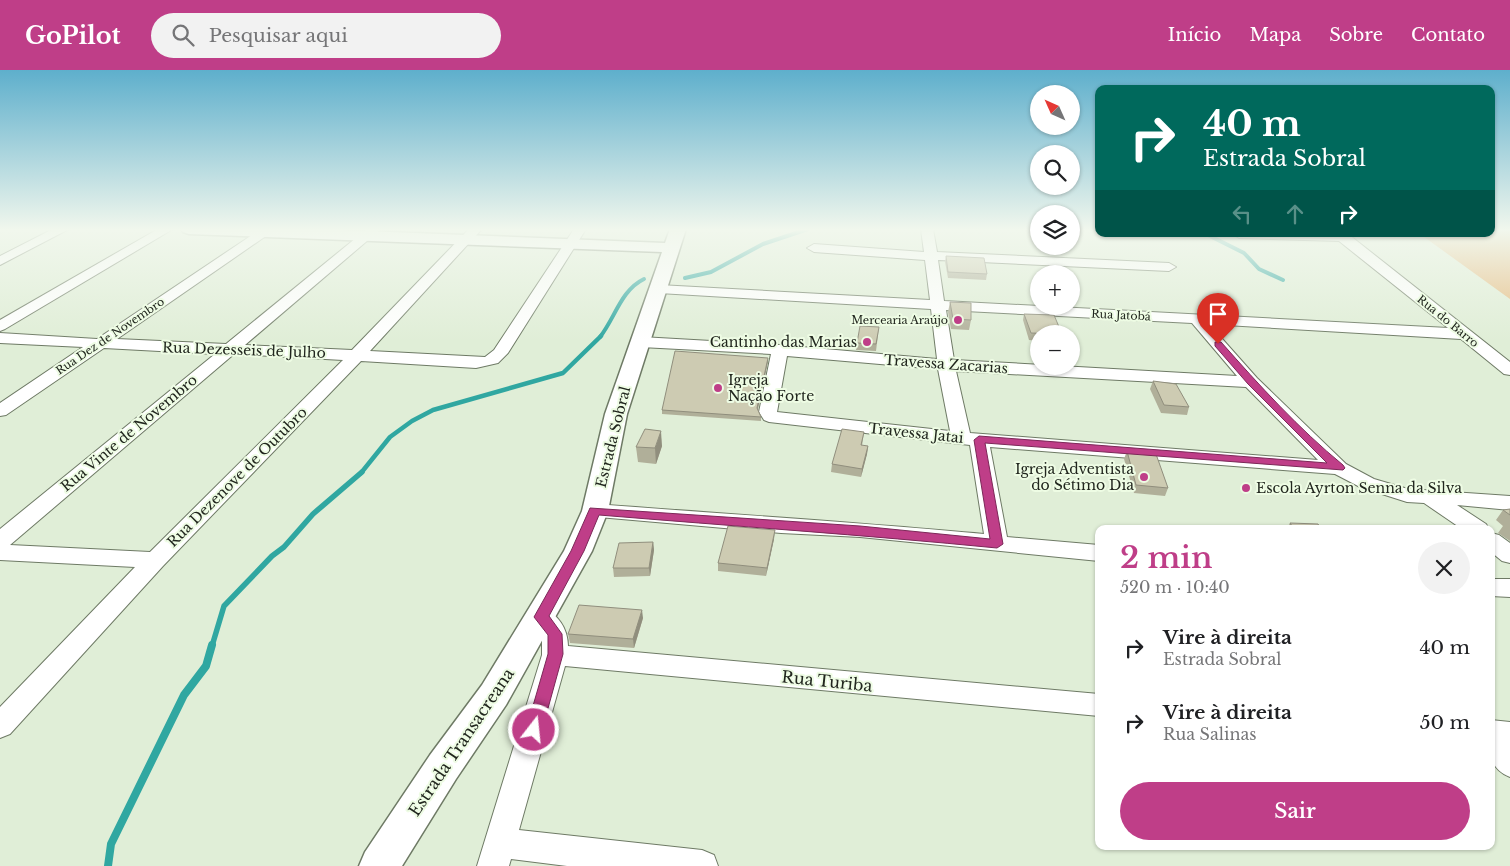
<!DOCTYPE html>
<html lang="pt">
<meta charset="utf-8">
<style>
:root{--surface:#fff;--page:#f2f2f2;--text:#202124;--muted:#757577;--accent:#bf3e88}
body{margin:0;font-family:"Libre Baskerville",serif;background:var(--page);color:var(--text);height:100vh;display:flex;flex-direction:column;font-size:19px;white-space:nowrap}
*{box-sizing:border-box;margin:0}
p{font-size:16px;color:var(--muted)}
.icon{flex:none;width:28px;height:28px;fill:none;stroke:currentColor;stroke-width:2;stroke-linecap:round;stroke-linejoin:round}
.map{position:relative;flex:1;overflow:hidden}
.sheet{position:absolute;left:1095px;top:455px;width:400px;height:325px;display:flex;flex-direction:column;background:var(--surface);border-radius:10px;box-shadow:0 1px 4px #0004}
.sheet>*{flex:none}
.banner{position:absolute;left:1095px;top:15px;width:400px;height:152px;border-radius:10px;box-shadow:0 1px 4px #0004;background:#00695c;color:#fff;overflow:hidden}
.needle{width:32px;rotate:315deg}
.tools{position:absolute;left:1030px;top:15px;display:grid;gap:10px}
.tools a{display:grid;place-items:center;width:50px;height:50px;border-radius:50%;background:var(--surface);box-shadow:0 1px 4px #0004;font-size:25px}
.pin{position:absolute;display:grid;place-items:center;width:42px;height:42px;color:#fff;margin:-51px -21px;border-radius:50% 50% 50% 0;rotate:-45deg;box-shadow:0 0 5px #0007}
.pin .icon{rotate:45deg}
.me{position:absolute;width:55px;margin:-28px;rotate:16deg;stroke-linejoin:round;filter:drop-shadow(0 0 4px #0008)}
.turn{display:flex;align-items:center;gap:18px;height:105px;padding:0 25px;font-size:22px}
.turn .icon{width:65px;height:65px;stroke-width:2.5}
.turn b{display:block;font-size:35px;line-height:42px}
.lanes{display:flex;align-items:center;height:48px;padding:0 25px;background:#0003;justify-content:center;gap:25px;direction:ltr}
.lanes .off{opacity:.35}
.round{display:grid;place-items:center;flex:none;width:52px;height:52px;border-radius:26px;background:var(--page)}
.head{display:flex;align-items:center;justify-content:space-between;height:85px;padding:0 25px}
h1{font-size:30px;font-weight:600;line-height:38px;color:var(--accent)}
.primary-button{display:flex;gap:10px;margin-top:auto;padding:10px 25px}
.primary-button a{flex:1;height:58px;border-radius:30px;background:var(--accent);color:#fff;font-size:20px;font-weight:600;line-height:58px;text-align:center}
ul{padding:0;list-style:none}
li{display:flex;align-items:center;gap:15px;height:75px;padding:0 25px}
li div{flex:1}
li b{display:block;font-size:19px}
li em{font-style:normal}
header{display:flex;align-items:center;gap:30px;box-sizing:border-box;height:70px;padding:0 25px;background:var(--accent);color:#fff}
header strong{font-size:24px}
nav{display:flex;gap:28px;margin-inline-start:auto;font-size:18px}
.search{width:350px;height:45px;background:var(--page);display:flex;align-items:center;gap:12px;box-sizing:border-box;padding:0 18px;border-radius:28px;color:var(--muted);font-size:19px}
.map>svg:first-child{display:block}
.green{fill:#e6bd84}
.lines{fill:none;stroke-linecap:round;stroke-linejoin:round}
.stream-far3{stroke:#30a7a1;stroke-width:4}
.stream-far2{stroke:#30a7a1;stroke-width:4.5}
.stream-far1{stroke:#30a7a1;stroke-width:5.5}
.stream{stroke:#30a7a1;stroke-width:8}
.minor-casing{stroke:#6e7a65;stroke-width:2}
.tertiary-casing{stroke:#6e7a65;stroke-width:3}
.minor{fill:#fff;fill-rule:evenodd}
.tertiary{fill:#fff;fill-rule:evenodd}
.wall{fill:#b0af99}
.shaded-wall{fill:#908e7d}
.building{fill:#cdcbb2;stroke:#908e7d}
.route{fill:#bf3e88;stroke:#7c2858}
.poi-dot{fill:#bf3e88;stroke:#eefce4;stroke-width:2}
.labels{text-anchor:middle;stroke-width:4;stroke-linejoin:round;paint-order:stroke}
.far-street-label{font-size:11px;fill:#21261e;stroke:#eefce4}
.far-poi-label{font-size:11px;fill:#21261e;stroke:#eefce4;text-anchor:end}
.poi-label{font-size:14px;fill:#21261e;stroke:#eefce4;text-anchor:end}
.street-label{font-size:14px;fill:#21261e;stroke:#eefce4}
.near-street-label{font-size:16px;fill:#21261e;stroke:#eefce4}
</style>
<header>
<strong>GoPilot</strong>
<div class="search"><svg class="icon" aria-label="search" viewBox="0 0 24 24"><circle cx="10" cy="10" r="6"/><path d="M15 15l6 6"/></svg>Pesquisar aqui</div>
<nav><a>Início</a><a>Mapa</a><a>Sobre</a><a>Contato</a></nav>
</header>
<div class="map">
<svg width="1510" height="796" viewBox="0 0 1510 796">
<rect width="100%" height="100%" fill="#e0eed7"/>
<polygon class="green" points="1491,159 1510,159 1510,229 1420,164 1491,164"/>
<g class="lines">
<g class="stream-far3">
<polyline points="1210,166 1244,183 1259,199 1283,210"/>
<polyline points="685,208 711,202 763,174 808,159"/>
<path d="M600,267C615,248 621,220 644,209"/>
</g>
<polyline class="stream-far2" points="361,403 390,367 412,351 433,340 563,303 601,266"/>
<polyline class="stream-far1" points="212,576 224,536 272,486 284,477 313,444 362,402"/>
<polyline class="stream" points="108,796 111,774 184,625 206,596 212,575"/>
<g class="minor-casing">
<g id="minor">
<polygon points="53,159 69,159 0,195 0,186"/>
<polygon points="158,159 173,159 5,259 0,261 0,250"/>
<path d="M261,159H276L117,269L226,274L367,159H381L245,275L352,280L469,159H482L370,281L485,287L494,280L574,159H586L508,283L498,293L476,298L361,291L163,496L10,664L0,668V637L135,497L0,490V459L215,284L104,278L6,345L0,346V333L83,277L0,273V263L97,269ZM234,284L343,290L150,482L10,475Z"/>
<path d="M921,159H933L937,182L1169,193L1176,197L1169,201L938,190L944,231L1448,258L1339,171L1239,168L1233,164H1348L1510,292V305L1504,304L1461,269L1209,254L1257,308L1346,394L1374,409L1408,419L1510,426V440L1457,435L1486,454L1489,459H1462L1424,433L1407,432L1360,417L1335,404L990,377L1007,467L1099,475V491L860,467L781,463L587,446L584,441L587,436L595,434C725,444 855,452 984,464L970,375L769,352L764,350L759,342L771,284L641,277L635,275L633,272L635,269L641,267L780,275L937,289L931,239L659,223L654,222L652,219L654,216L659,215L930,230L925,190L814,182L807,178L814,174L924,182ZM946,240L1192,253L1237,306L954,290ZM787,286L938,299L950,361L777,342ZM956,301L1246,317L1318,390L970,363Z"/>
<polygon points="1491,463 1499,465 1510,473 1510,493 1502,491 1491,482"/>
<polygon points="1491,509 1510,509 1510,527 1491,526"/>
<path d="M541,538C558,543 568,559 568,576L1099,624V646L565,596L519,760L702,780L714,785L718,796H567L511,789L509,796H477L542,585V566L529,547L532,541Z"/>
<path d="M1491,650L1510,652V707C1484,697 1491,674 1491,650Z"/>
</g>
</g>
<g class="tertiary-casing">
<polygon id="tertiary" points="181,159 314,159 665,173 670,159 686,159 627,344 608,441 592,481 506,635 456,709 402,796 359,796 365,782 430,685 482,615 564,481 582,441 605,344 662,182 189,164 183,162"/>
</g>
<use href="#minor" class="minor"/>
<use href="#tertiary" class="tertiary"/>
</g>
<g class="wall">
<polygon points="946,186 987,204 986,210 948,208 945,192"/>
<polygon points="950,232 971,250 969,260 951,259 948,242"/>
<polygon points="1024,244 1039,264 1039,271 1029,270 1023,250"/>
<polygon points="879,257 876,281 856,280 857,273"/>
<polygon points="768,291 758,339 761,347 761,351 662,344 662,340"/>
<polygon points="1153,311 1189,337 1187,345 1161,343 1150,319"/>
<polygon points="864,362 862,376 868,376 867,384 861,407 831,402 832,394"/>
<polygon points="662,376 656,394 638,392 636,377"/>
<polygon points="1127,381 1168,418 1165,426 1134,423 1124,389"/>
<polygon points="1510,439 1510,471 1498,463 1503,456 1496,450 1503,440"/>
<polygon points="1290,453 1321,459 1287,459"/>
<polygon points="774,469 766,506 718,501 718,493"/>
<polygon points="653,472 654,480 650,506 614,507 613,498"/>
<polygon points="643,548 634,578 570,573 568,564"/>
</g>
<g class="shaded-wall">
<polygon points="768,288 768,291 757,342 757,338"/>
<polygon points="661,361 662,376 656,394 655,378"/>
<polygon points="868,376 867,384 861,407 862,399"/>
<polygon points="775,460 774,469 766,506 767,498"/>
<polygon points="653,472 654,480 650,506 649,498"/>
<polygon points="642,540 643,548 634,578 633,569"/>
</g>
<g class="building">
<polygon points="946,186 984,188 987,204 948,202"/>
<polygon points="950,232 971,233 971,250 953,249"/>
<polygon points="1024,244 1054,245 1062,264 1031,263"/>
<polygon points="860,256 879,257 876,274 857,273"/>
<polygon points="675,281 768,288 757,338 761,347 662,340"/>
<polygon points="1153,311 1176,314 1189,337 1164,335"/>
<polygon points="645,359 661,361 655,378 636,377"/>
<polygon points="842,359 864,362 861,375 868,376 862,399 832,394"/>
<polygon points="1127,381 1156,384 1168,418 1136,415"/>
<polygon points="1510,439 1510,445 1503,440"/>
<polygon points="1290,453 1318,454 1321,459 1294,459"/>
<polygon points="728,456 775,460 767,498 718,493"/>
<polygon points="653,472 649,498 613,498 619,473"/>
<polygon points="579,535 642,540 633,569 568,564"/>
</g>
<linearGradient id="sky" x2="0" y2="1"><stop stop-color="#5eafcc"/><stop offset="0.59" stop-color="#f1f7ed"/><stop offset="1" stop-color="#f1f7ed" stop-opacity="0"/></linearGradient>
<rect width="1510" height="271" fill="url(#sky)"/>
<path class="route" d="M1215,272H1221C1259,315 1299,359 1343,395L1345,398L1343,400L985,373L1003,474L997,478C864,465 732,456 599,445L584,481L549,546L562,564L563,584L542,660L539,665L534,667L528,665L526,660L548,584V565L534,547L571,481L590,438L860,456L990,469L974,370L979,366L1327,393L1248,314L1215,276Z"/>
<g class="poi-dot">
<circle cx="958" cy="250" r="5"/>
<circle cx="867" cy="272" r="5"/>
<circle cx="718" cy="318" r="5"/>
<circle cx="1144" cy="407" r="5"/>
<circle cx="1246" cy="418" r="5"/>
</g>
<g class="labels">
<g class="far-street-label">
<text transform="translate(1121 245) rotate(3)" y="4">Rua Jatobá</text>
<text transform="translate(1448 251) rotate(39)" y="4">Rua do Barro</text>
<text transform="translate(110 266) rotate(-34)" y="4">Rua Dez de Novembro</text>
</g>
<g class="far-poi-label">
<text x="948" y="254">Mercearia Araújo</text>
</g>
<g class="poi-label">
<text x="857" y="277">Cantinho das Marias</text>
<text x="728" y="315" text-anchor="start">Igreja<tspan x="728" dy="16">Nação Forte</tspan></text>
<text x="1134" y="404">Igreja Adventista<tspan x="1134" dy="16">do Sétimo Dia</tspan></text>
<text x="1256" y="423" text-anchor="start">Escola Ayrton Senna da Silva</text>
</g>
<g class="street-label">
<text transform="translate(244 280) rotate(2)" y="5">Rua Dezesseis de Julho</text>
<text transform="translate(946 294) rotate(4)" y="5">Travessa Zacarias</text>
<text transform="translate(129 363) rotate(-40)" y="5">Rua Vinte de Novembro</text>
<text transform="translate(916 363) rotate(6)" y="5">Travessa Jatai</text>
<text transform="translate(613 367) rotate(-76)" y="5">Estrada Sobral</text>
<text transform="translate(237 407) rotate(-45)" y="5">Rua Dezenove de Outubro</text>
</g>
<g class="near-street-label">
<text transform="translate(827 611) rotate(6)" y="6">Rua Turiba</text>
<text transform="translate(461 672) rotate(-56)" y="6">Estrada Transacreana</text>
</g>
</g>
</svg>
<div class="tools">
<a><svg class="needle" viewBox="-14 -14 28 28"><path d="M0-13l5 13h-10z" fill="#e53935"/><path d="M0 13l5-13h-10z" fill="#757577"/></svg></a>
<a><svg class="icon" aria-label="search" viewBox="0 0 24 24"><circle cx="10" cy="10" r="6"/><path d="M15 15l6 6"/></svg></a>
<a><svg class="icon" aria-label="layers" viewBox="0 0 24 24"><path d="M12 4l9 5-9 5-9-5zM3 14l9 5 9-5"/></svg></a>
<a>+</a>
<a>−</a>
</div>
<div class="pin" style="left:1218px;top:274px;background:#d93025"><svg class="icon" aria-label="arrive" viewBox="0 0 24 24"><path d="M6 21V4h12l-3 4 3 4H6"/></svg></div>
<svg class="me" style="left:534px;top:660px" viewBox="-20 -20 40 40"><circle r="17" fill="#bf3e88" stroke="#fff" stroke-width="3"/><path d="M0-11L8 9 0 5-8 9z" fill="#fff"/></svg>
<div class="banner">
<div class="turn"><svg class="icon" aria-label="right" viewBox="0 0 24 24"><path d="M7 20v-9h11M14 6l5 5-5 5"/></svg><div><b>40 m</b>Estrada Sobral</div></div>
<div class="lanes"><svg class="icon off" aria-label="left" viewBox="0 0 24 24"><path d="M17 20v-9H6M10 6l-5 5 5 5"/></svg><svg class="icon off" aria-label="ahead" viewBox="0 0 24 24"><path d="M12 20V5M6 11l6-6 6 6"/></svg><svg class="icon" aria-label="right" viewBox="0 0 24 24"><path d="M7 20v-9h11M14 6l5 5-5 5"/></svg></div>
</div>
<section class="sheet">
<div class="head"><div><h1>2 min</h1><p>520 m · 10:40</p></div><a class="round"><svg class="icon" aria-label="close" viewBox="0 0 24 24"><path d="M6 6l12 12M18 6L6 18"/></svg></a></div>
<ul>
<li><svg class="icon" aria-label="right" viewBox="0 0 24 24"><path d="M7 20v-9h11M14 6l5 5-5 5"/></svg><div><b>Vire à direita</b><p>Estrada Sobral</p></div><em>40 m</em></li>
<li><svg class="icon" aria-label="right" viewBox="0 0 24 24"><path d="M7 20v-9h11M14 6l5 5-5 5"/></svg><div><b>Vire à direita</b><p>Rua Salinas</p></div><em>50 m</em></li>
</ul>
<div class="primary-button"><a>Sair</a></div>
</section>
</div>
